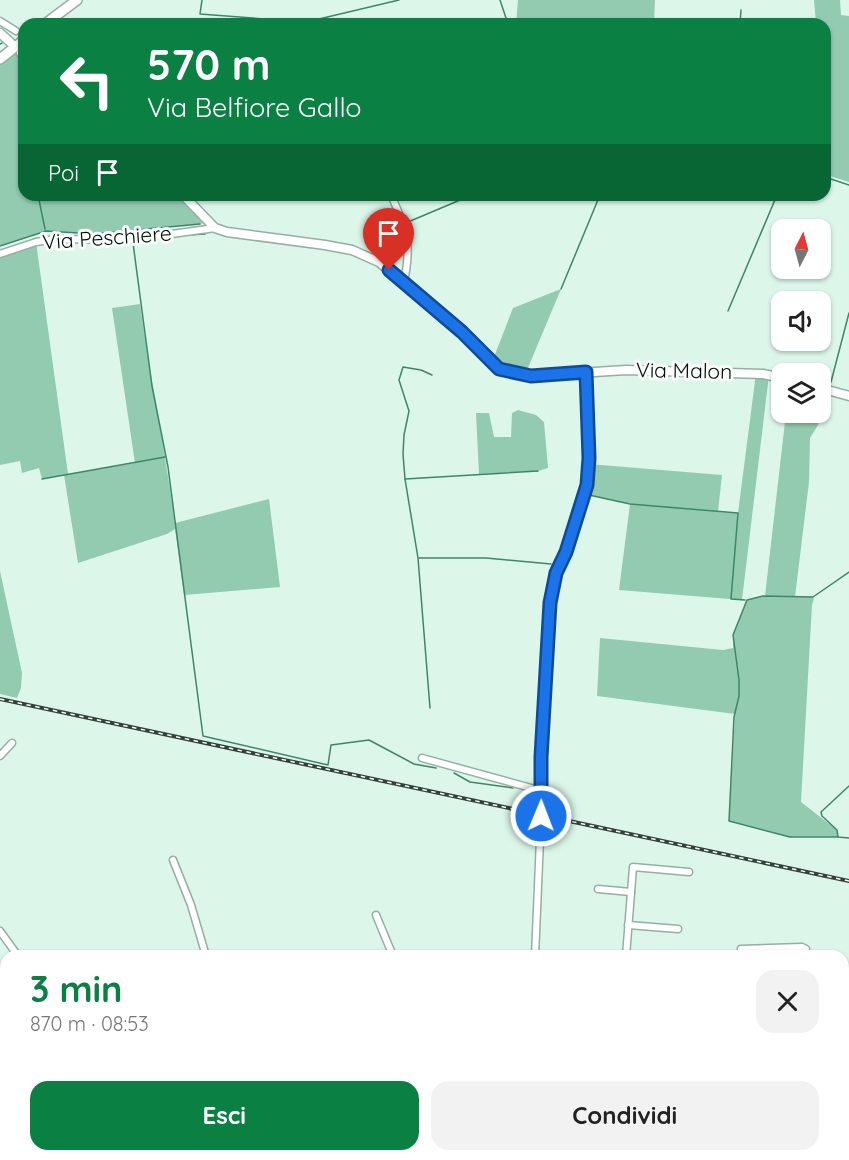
<!DOCTYPE html>
<html lang="it">
<meta charset="utf-8">
<style>
:root{--surface:#fff;--page:#f2f2f2;--text:#222;--muted:#767676;--accent:#0b8043}
body{margin:0;font-family:Quicksand,sans-serif;background:var(--page);color:var(--text);height:100vh;display:flex;flex-direction:column;font-size:22px;white-space:nowrap}
*{box-sizing:border-box;margin:0}
p{font-size:20px;color:var(--muted)}
.icon{flex:none;width:33px;height:33px;fill:none;stroke:currentColor;stroke-width:2;stroke-linecap:round;stroke-linejoin:round}
.map{position:relative;flex:1;overflow:hidden}
.drawer{position:absolute;left:0px;top:950px;width:849px;height:212px;display:flex;flex-direction:column;background:var(--surface);border-radius:18px 18px 0 0;box-shadow:0 2px 4px #0004}
.drawer>*{flex:none}
.guide{position:absolute;left:18px;top:18px;width:813px;height:183px;border-radius:18px;box-shadow:0 2px 4px #0004;background:#0b8043;color:#fff;overflow:hidden}
.needle{width:39px;rotate:6deg}
.buttons{position:absolute;left:771px;top:219px;display:grid;gap:12px}
.buttons a{display:grid;place-items:center;width:60px;height:60px;border-radius:12px;background:var(--surface);box-shadow:0 2px 4px #0004;font-size:30px}
.pin{position:absolute;display:grid;place-items:center;width:51px;height:51px;color:#fff;margin:-62px -26px;border-radius:50% 50% 50% 0;rotate:-45deg;box-shadow:0 0 6px #0007}
.pin .icon{rotate:45deg}
.me{position:absolute;width:66px;margin:-33px;rotate:1deg;stroke-linejoin:round;filter:drop-shadow(0 0 4px #0008)}
.turn{display:flex;align-items:center;gap:21px;height:126px;padding:0 30px;font-size:27px}
.turn .icon{width:78px;height:78px;stroke-width:2.5}
.turn b{display:block;font-size:42px;line-height:51px}
.then{display:flex;align-items:center;height:57px;padding:0 30px;background:#0003;gap:12px;font-size:22px}
.round{display:grid;place-items:center;flex:none;width:63px;height:63px;border-radius:18px;background:var(--page)}
.summary{display:flex;align-items:center;justify-content:space-between;height:102px;padding:0 30px}
h1{font-size:36px;font-weight:700;line-height:45px;color:var(--accent)}
.action{display:flex;gap:12px;margin-top:auto;padding:12px 30px}
.action a{flex:1;height:69px;border-radius:18px;background:var(--accent);color:#fff;font-size:24px;font-weight:700;line-height:69px;text-align:center}
.action a+a{background:var(--page);color:var(--text)}
.map>svg:first-child{display:block}
.green{fill:#93cbb1}
.lines{fill:none;stroke-linecap:round;stroke-linejoin:round}
.stream{stroke:#3e8669;stroke-width:1.5}
.street-casing{stroke:#95afa2;stroke-width:9}
.secondary-casing{stroke:#95afa2;stroke-width:11}
.primary-casing{stroke:#95afa2;stroke-width:12}
.street{stroke:#fff;stroke-width:6}
.secondary{stroke:#fff;stroke-width:8}
.primary{stroke:#fff;stroke-width:9}
.rail-casing{stroke:#34413b;stroke-width:4}
.rail{stroke:#f9fefb;stroke-width:1.5;stroke-dasharray:4.5;stroke-linecap:butt}
.route-casing{stroke:#114b97;stroke-width:15}
.route{stroke:#1a73e8;stroke-width:10}
.labels{text-anchor:middle;stroke-width:6;stroke-linejoin:round;paint-order:stroke}
.street-label{font-size:21px;fill:#050e0a;stroke:#f9fefb}
</style>
<div class="map">
<svg width="849" height="1160" viewBox="0 0 849 1160">
<rect width="100%" height="100%" fill="#dcf7ea"/>
<g class="green">
<polygon points="518,0 655,0 654,24 516,24"/>
<polygon points="814,0 840,0 841,15 849,16 849,182 830,176 825,120 825,24 816,24"/>
<polygon points="24,46 24,195 183,195 208,222 200,224 94,234 46,231 0,246 0,64"/>
<path d="M36,242L68,474L135,463L112,308L140,304C150,377 165,450 175,523L269,499L280,587L184,595L175,529L167,534L78,563L64,475L42,479L39,468L22,473L20,461L0,465V254Z"/>
<polygon points="561,289 525,375 492,362 513,308"/>
<polygon points="756,373 769,375 742,600 619,590 630,504 585,494 589,464 722,475 718,512 738,513"/>
<polygon points="821,388 828,390 818,425 810,438 809,482 795,597 813,597 814,599 812,605 801,802 837,830 838,837 790,837 729,821 735,714 597,696 600,638 723,650 733,648 733,635 747,600 765,596 786,413 820,412"/>
<polygon points="518,410 536,415 544,422 548,468 538,471 479,474 476,413 489,413 494,437 511,437 512,413"/>
<polygon points="0,571 22,673 21,688 17,698 0,694"/>
<polygon points="538,1155 634,1155 635,1160 537,1160"/>
</g>
<g class="lines">
<g class="stream">
<polyline points="202,0 200,14 291,21"/>
<polyline points="500,0 508,24"/>
<polyline points="319,19 399,0"/>
<polyline points="740,24 741,10"/>
<polyline points="0,44 2,43"/>
<polyline points="21,100 24,119"/>
<polyline points="825,177 849,185"/>
<polyline points="38,195 45,229"/>
<polyline points="532,195 535,198 541,195"/>
<polyline points="408,222 472,195"/>
<polyline points="186,235 205,234"/>
<polyline points="167,238 133,243 152,386 168,467 203,736 328,765 331,745 369,740 414,764 436,768"/>
<polyline points="0,246 46,231 94,234 200,224"/>
<polyline points="561,289 600,195"/>
<polyline points="728,311 777,195"/>
<polyline points="831,382 849,313"/>
<polyline points="42,479 165,457"/>
<polyline points="405,479 538,471"/>
<polyline points="589,495 630,504 738,513 731,599 745,600"/>
<polyline points="419,558 486,558 551,564"/>
<polyline points="430,708 418,558 405,479 403,454 404,435 409,411 399,380 403,367 421,370 432,375"/>
<polyline points="454,773 470,782 513,788"/>
<polyline points="849,786 821,812 822,816 837,830 838,837 849,838"/>
<polyline points="838,837 790,837 729,821 734,717 739,696 739,680 733,635 747,600 763,596 813,597 849,572"/>
</g>
<g class="street-casing">
<g id="street">
<polyline points="0,21 16,31"/>
<polyline points="296,23 296,24"/>
<path d="M391,195C407,230 412,243 404,282"/>
<polyline points="0,254 36,242 55,239 128,240 215,228"/>
<polyline points="0,756 12,743"/>
<polyline points="422,758 542,791"/>
<polyline points="173,860 191,905 206,956"/>
<polyline points="598,889 631,892"/>
<polyline points="376,915 393,956"/>
<polyline points="628,925 678,929"/>
<polyline points="0,931 18,956"/>
<polyline points="535,956 541,816 541,757 550,603 556,573 566,552 587,485 589,464 586,373"/>
<polyline points="626,956 633,867 689,872"/>
<polyline points="741,956 741,949 802,947 806,949 806,956"/>
<polyline points="843,973 849,973"/>
<polyline points="843,1018 849,1018"/>
<polyline points="843,1072 849,1072"/>
<polyline points="234,1155 234,1160"/>
<polyline points="479,1155 480,1160"/>
<polyline points="669,1155 680,1160"/>
<polyline points="748,1155 750,1160"/>
<polyline points="413,1160 416,1157 427,1155"/>
<polyline points="534,1160 536,1155"/>
<polyline points="703,1160 719,1155"/>
<polyline points="763,1160 778,1155"/>
</g>
</g>
<g class="secondary-casing">
<g id="secondary">
<polyline points="0,33 11,43"/>
<polyline points="21,53 24,55"/>
<polyline points="183,195 215,228 227,232 325,245 352,250 379,262 462,332 499,368 531,376 626,370 763,374 782,378"/>
<polyline points="820,388 849,396"/>
</g>
</g>
<g class="primary-casing">
<g id="primary">
<polyline points="45,24 77,0"/>
<polyline points="0,59 24,40"/>
</g>
</g>
<use href="#street" class="street"/>
<use href="#secondary" class="secondary"/>
<use href="#primary" class="primary"/>
<g class="rail-casing">
<polyline id="rail" points="0,699 849,881"/>
</g>
<use href="#rail" class="rail"/>
</g>
<g class="lines">
<g class="route-casing">
<polyline id="route" points="389,270 462,332 499,369 531,376 586,372 589,458 587,485 566,552 556,573 550,603 541,757 541,816"/>
</g>
<use href="#route" class="route"/>
</g>
<g class="labels">
<g class="street-label">
<text transform="translate(107 238) rotate(-4)" y="7">Via Peschiere</text>
<text transform="translate(684 371) rotate(1)" y="7">Via Malon</text>
</g>
</g>
</svg>
<div class="buttons">
<a><svg class="needle" viewBox="-14 -14 28 28"><path d="M0-13l5 13h-10z" fill="#e53935"/><path d="M0 13l5-13h-10z" fill="#767676"/></svg></a>
<a><svg class="icon" aria-label="sound" viewBox="0 0 24 24"><path d="M4 9h4l5-4v14l-5-4H4zM17 9q2 3 0 6"/></svg></a>
<a><svg class="icon" aria-label="layers" viewBox="0 0 24 24"><path d="M12 4l9 5-9 5-9-5zM3 14l9 5 9-5"/></svg></a>
</div>
<div class="pin" style="left:389px;top:270px;background:#d93025"><svg class="icon" aria-label="arrive" viewBox="0 0 24 24"><path d="M6 21V4h12l-3 4 3 4H6"/></svg></div>
<svg class="me" style="left:541px;top:816px" viewBox="-20 -20 40 40"><circle r="17" fill="#1a73e8" stroke="#fff" stroke-width="3"/><path d="M0-11L8 9 0 5-8 9z" fill="#fff"/></svg>
<div class="guide">
<div class="turn"><svg class="icon" aria-label="left" viewBox="0 0 24 24"><path d="M17 20v-9H6M10 6l-5 5 5 5"/></svg><div><b>570 m</b>Via Belfiore Gallo</div></div>
<div class="then">Poi<svg class="icon" aria-label="arrive" viewBox="0 0 24 24"><path d="M6 21V4h12l-3 4 3 4H6"/></svg></div>
</div>
<section class="drawer">
<div class="summary"><div><h1>3 min</h1><p>870 m · 08:53</p></div><a class="round"><svg class="icon" aria-label="close" viewBox="0 0 24 24"><path d="M6 6l12 12M18 6L6 18"/></svg></a></div>
<div class="action"><a>Esci</a><a>Condividi</a></div>
</section>
</div>
